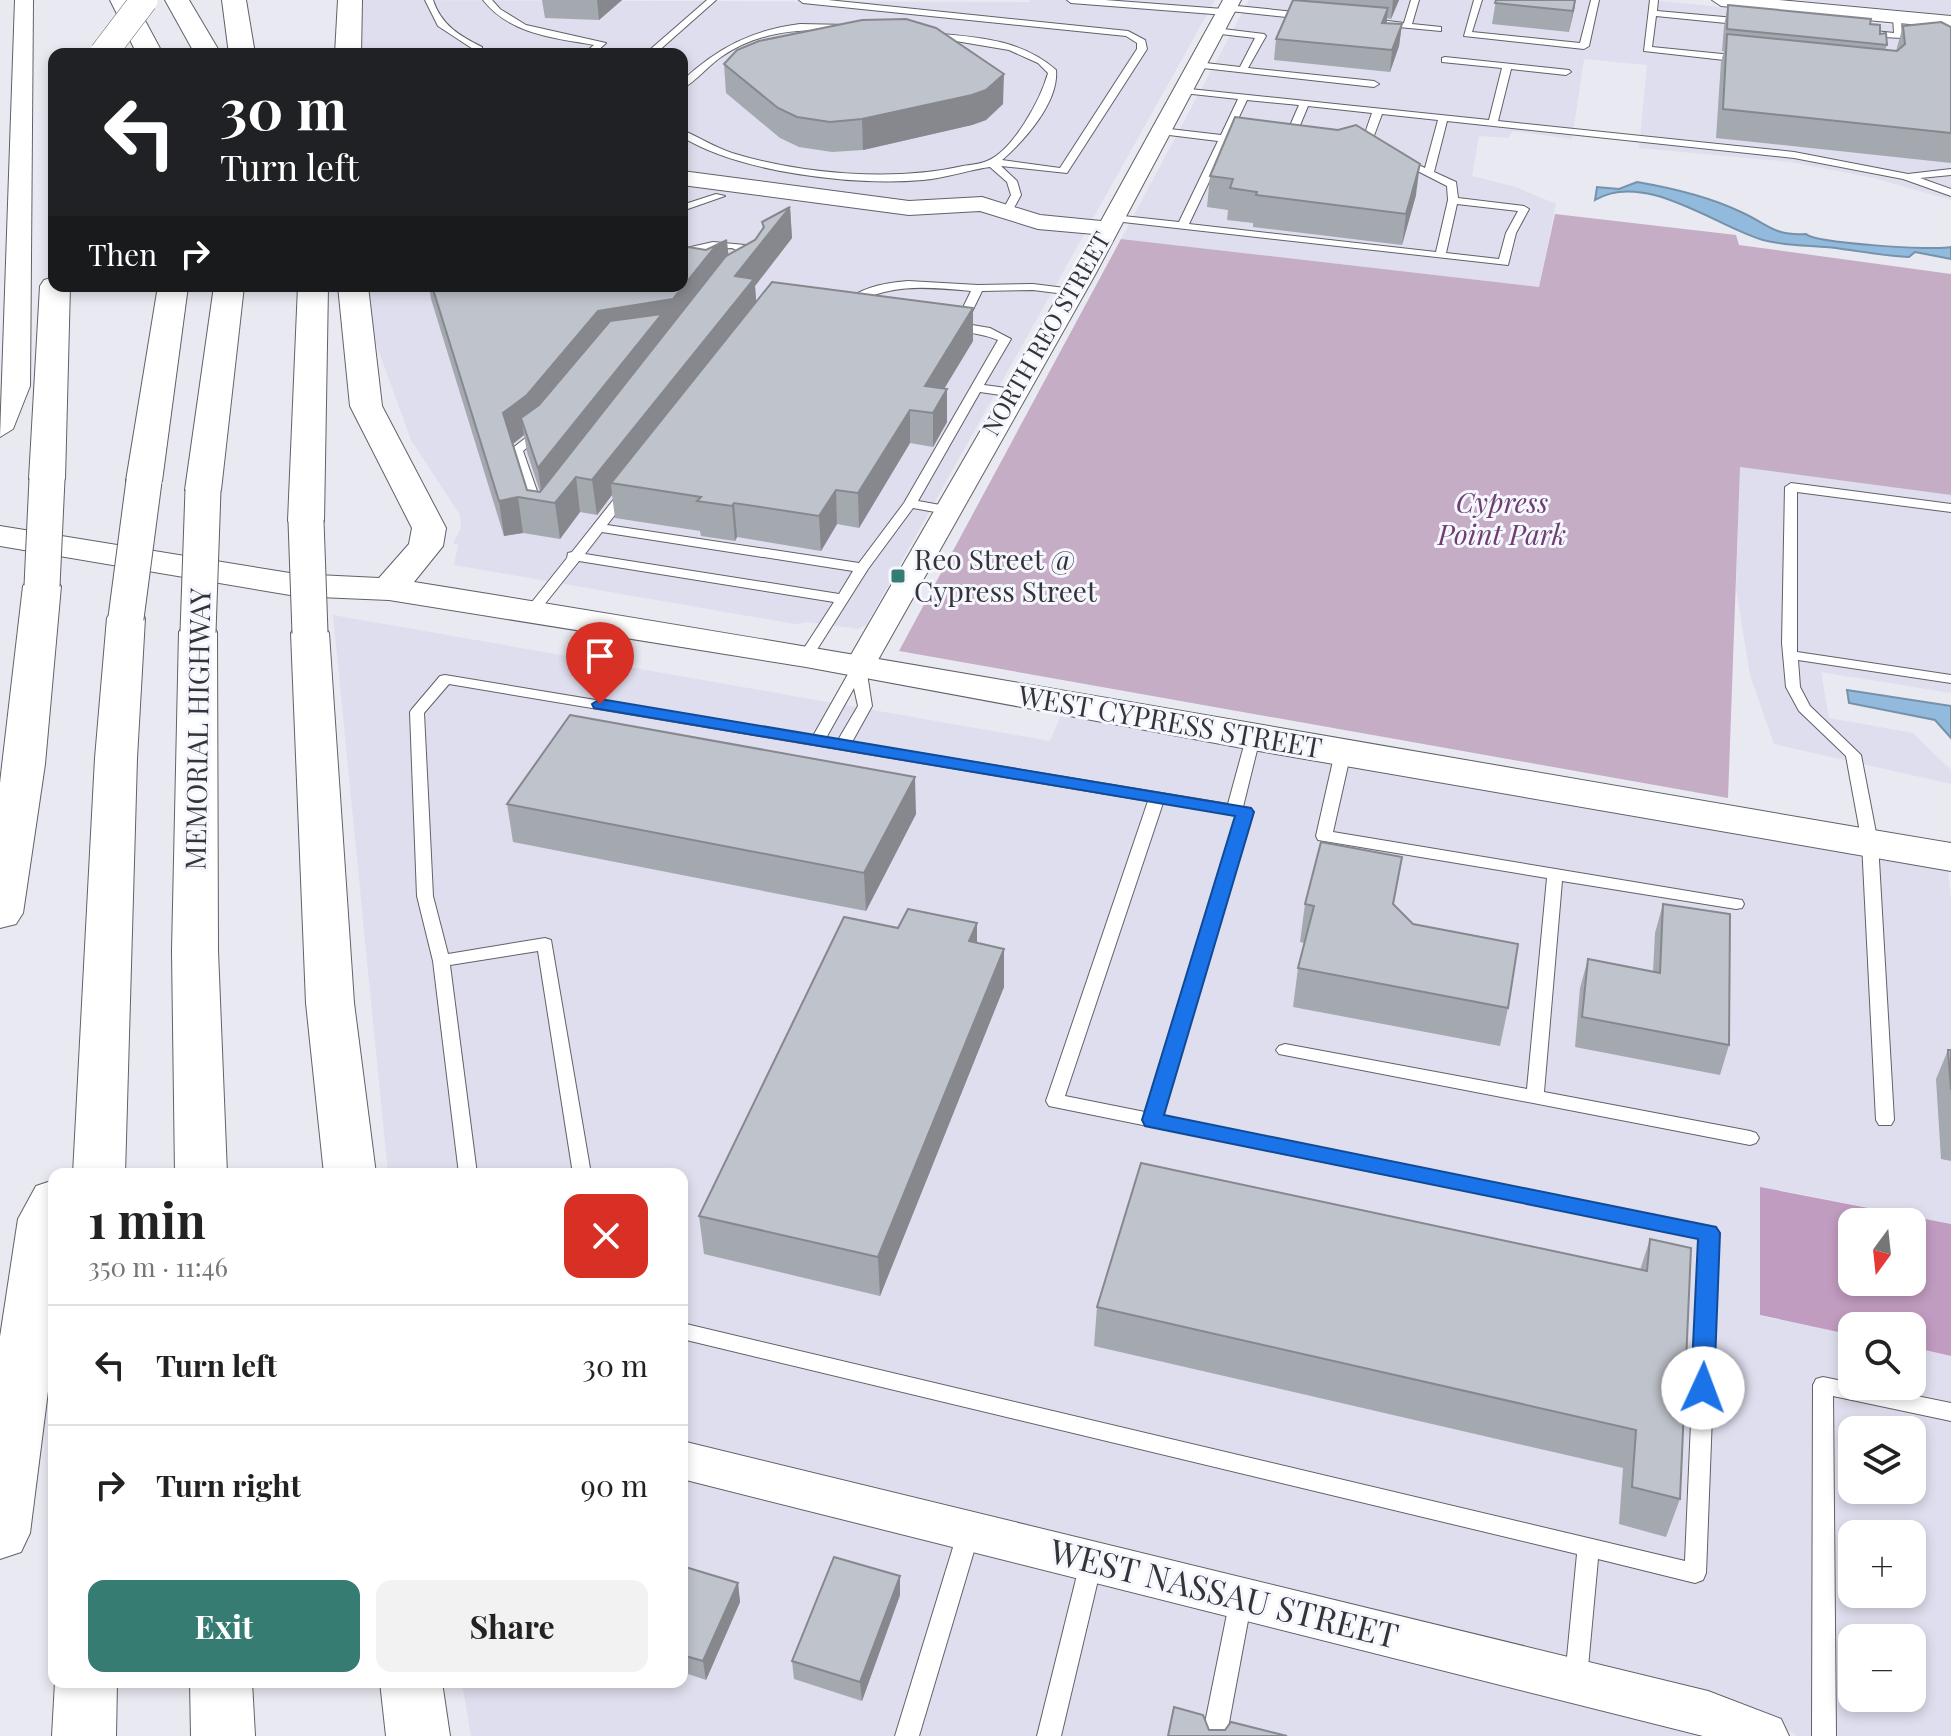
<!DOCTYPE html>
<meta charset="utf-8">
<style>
:root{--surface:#fff;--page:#f2f2f2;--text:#222;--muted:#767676;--line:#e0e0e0;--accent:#367c73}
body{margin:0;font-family:"Playfair Display",serif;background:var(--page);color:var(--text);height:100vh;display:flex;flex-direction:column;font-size:30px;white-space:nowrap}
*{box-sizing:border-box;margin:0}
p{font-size:26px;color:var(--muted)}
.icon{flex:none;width:44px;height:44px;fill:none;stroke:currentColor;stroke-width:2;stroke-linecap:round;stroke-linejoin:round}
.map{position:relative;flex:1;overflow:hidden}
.sheet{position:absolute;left:48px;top:1168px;width:640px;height:520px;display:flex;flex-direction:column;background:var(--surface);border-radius:16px;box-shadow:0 4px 12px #0003}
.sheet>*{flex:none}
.guide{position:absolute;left:48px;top:48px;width:640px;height:244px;border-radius:16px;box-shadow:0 4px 12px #0003;background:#202124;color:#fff;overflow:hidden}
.needle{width:52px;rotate:195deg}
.buttons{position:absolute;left:1838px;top:1208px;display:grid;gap:16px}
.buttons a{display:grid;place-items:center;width:88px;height:88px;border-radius:16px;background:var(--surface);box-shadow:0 4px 12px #0003;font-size:40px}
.pin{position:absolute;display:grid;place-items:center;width:68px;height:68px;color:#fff;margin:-82px -34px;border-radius:50% 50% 50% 0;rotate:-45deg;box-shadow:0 0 8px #0007}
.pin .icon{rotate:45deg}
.me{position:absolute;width:88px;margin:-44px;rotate:2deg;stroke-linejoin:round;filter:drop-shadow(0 0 6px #0008)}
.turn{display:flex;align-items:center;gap:28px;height:168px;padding:0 40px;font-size:36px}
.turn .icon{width:104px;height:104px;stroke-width:2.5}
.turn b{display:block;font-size:56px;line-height:68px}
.then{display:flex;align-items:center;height:76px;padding:0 40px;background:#0003;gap:16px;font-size:30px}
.round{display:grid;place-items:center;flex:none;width:84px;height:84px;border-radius:16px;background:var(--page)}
.head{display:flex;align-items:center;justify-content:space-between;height:136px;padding:0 40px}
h1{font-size:48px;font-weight:700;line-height:60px}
.button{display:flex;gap:16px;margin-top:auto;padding:16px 40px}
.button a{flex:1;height:92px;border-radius:16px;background:var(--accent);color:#fff;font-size:32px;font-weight:700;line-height:92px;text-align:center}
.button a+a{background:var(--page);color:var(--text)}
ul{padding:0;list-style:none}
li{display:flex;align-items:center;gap:24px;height:120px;padding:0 40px;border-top:2px solid var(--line)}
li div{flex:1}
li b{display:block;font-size:30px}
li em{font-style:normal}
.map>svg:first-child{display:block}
.built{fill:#dedeee;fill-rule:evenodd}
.green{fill:#c5adc5}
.forest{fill:#c19cc1;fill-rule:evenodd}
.water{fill:#91badc;stroke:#7592aa;stroke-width:2}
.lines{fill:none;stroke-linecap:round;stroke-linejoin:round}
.service-casing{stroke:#616169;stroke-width:2}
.minor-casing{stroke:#616169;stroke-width:2}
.tertiary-casing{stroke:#616169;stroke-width:2}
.motorway-casing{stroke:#616169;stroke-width:2}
.service{fill:#fff;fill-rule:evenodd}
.minor{fill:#fff;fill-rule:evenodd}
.tertiary{fill:#fff;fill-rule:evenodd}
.motorway{fill:#fff;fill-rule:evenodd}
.motorway-bridge-far1-casing{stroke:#616169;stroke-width:28;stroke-linecap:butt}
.motorway-bridge-casing{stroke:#616169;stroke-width:37;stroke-linecap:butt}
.motorway-bridge-far1{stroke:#fff;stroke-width:27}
.motorway-bridge{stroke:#fff;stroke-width:35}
.wall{fill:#a4a8af;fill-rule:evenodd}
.shaded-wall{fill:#86888e}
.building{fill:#bfc3cb;stroke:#86888e;stroke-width:2}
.route{fill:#1a73e8;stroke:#114b97;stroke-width:2}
.poi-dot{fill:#367c73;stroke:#f6f6ff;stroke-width:3}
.labels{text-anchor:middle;stroke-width:6;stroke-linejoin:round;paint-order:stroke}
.far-street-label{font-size:24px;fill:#333437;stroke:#f6f6ff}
.park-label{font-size:28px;font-style:italic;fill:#6d3e6f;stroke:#f6f6ff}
.poi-label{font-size:28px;fill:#333437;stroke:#f6f6ff;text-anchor:start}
.street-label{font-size:28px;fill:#333437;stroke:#f6f6ff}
.near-street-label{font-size:34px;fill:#333437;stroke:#f6f6ff}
</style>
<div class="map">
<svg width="1951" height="1736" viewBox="0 0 1951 1736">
<rect width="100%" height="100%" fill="#e9e9f2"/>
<g class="built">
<polygon points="361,0 1031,2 1028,0 1215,0 866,625 858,629 809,622 795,624 454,565 458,545 453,543 461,528 460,515 411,440 367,319 367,286 682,286 682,54 358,54"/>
<polygon points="1249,0 1652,0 1951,31 1951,200 1874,178 1790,162 1639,148 1647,65 1584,59 1572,139 1513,131 1508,138 1479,136 1472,176 1516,187 1556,204 1539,287 1121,239"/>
<polygon points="1797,0 1951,0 1951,15"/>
<polygon points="1740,467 1951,495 1951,693 1821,672 1829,718 1913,733 1951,770 1951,784 1774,744 1750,675 1736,589"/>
<path d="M333,615L1050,741L1061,715L1948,870L1951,897V1224L1780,1190L1761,1316L1852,1335V1386H1912V1347L1951,1356V1736H1797L1760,1712L1670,1681L682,1441V1174H388ZM1852,1430H1912V1490H1852ZM1852,1534H1912V1594H1852ZM1852,1638H1912V1698H1852Z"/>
<polygon points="682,1476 1720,1736 471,1736 462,1682 682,1682"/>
</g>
<polygon class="green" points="1555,214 1736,235 1739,245 1951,274 1951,495 1740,467 1728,798 899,651 1121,239 1539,287"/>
<path class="forest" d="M1760,1187L1951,1224V1356L1912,1347V1326H1852V1335L1760,1315ZM1852,1222H1912V1282H1852Z"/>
<g class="water">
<path d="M1637,182C1672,188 1708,196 1741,212C1768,224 1773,236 1806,234C1814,243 1935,251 1951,247V259L1915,252L1909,257C1887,256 1865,252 1842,249C1816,245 1790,247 1763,240C1717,227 1645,170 1595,200L1597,187L1619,189Z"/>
<polygon points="1847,690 1951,706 1951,738 1935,720 1849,703"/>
</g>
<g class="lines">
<g class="service-casing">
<g id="service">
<path d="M425,0H433C441,25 460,36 482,47V51L479,54H468L473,49L438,26Z"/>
<path d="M483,0H492L500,9L526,25L606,43L594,54H583L594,45C553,38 510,34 483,0Z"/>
<polygon points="707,0 716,0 655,54 645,54"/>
<path d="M799,0H828L1128,31L1145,40L1147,49L1067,173L1001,166L1017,181L1021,195L1010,215L1006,216L1001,213L1011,195L1007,182L990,167C968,170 946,178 923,180C855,186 741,173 682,137V130C699,137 714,147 732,153C800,174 893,182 963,166C970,165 980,164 987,161C1013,151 1041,99 1048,73L1038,63L1009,50L926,36L931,33C976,37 1021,39 1056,70C1059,102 1025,140 1002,160L1060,168L1137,49V43L1126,36L803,3Z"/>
<polygon points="1067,0 1105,0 1223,9 1227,5 1305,13 1309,16 1305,19 1230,11 1226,15 1071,3"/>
<polygon points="1411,0 1419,0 1412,24 1441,27 1441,31 1377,25 1376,23 1380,20 1404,23"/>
<polygon points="1474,0 1482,0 1472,32 1580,43 1591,0 1599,0 1589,46 1584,49 1464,36"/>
<polygon points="1650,0 1658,0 1657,11 1746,19 1750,22 1746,25 1656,16 1652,47 1742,56 1747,59 1742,62 1644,51"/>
<polygon points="1897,14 1901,17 1902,38 1865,36 1861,33 1865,30 1894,33 1893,17"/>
<path d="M800,24L849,25L853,28L849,31C803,28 760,30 721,57C708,66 696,81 682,89V81C717,48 752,30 800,24Z"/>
<polygon points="1215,28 1264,34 1266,36 1248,68 1374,81 1379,84 1374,87 1194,67 1194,63 1197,62 1240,67 1255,38 1212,33 1212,29"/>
<path d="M1445,57L1569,70L1571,72L1566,75L1511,69L1498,121L1794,152L1908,174L1951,169V175L1920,178L1951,189V196L1903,179L1794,158L1447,121L1434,172L1456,182L1458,198L1524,206L1529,209L1516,233L1508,265L1114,221L1109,218L1114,215L1179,222L1218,141L1161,134L1156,131L1161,128L1221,135L1238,99L1183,93L1180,92V88L1489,120L1502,68L1442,62V58ZM1247,100L1299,105L1283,142L1288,145L1293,142L1308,106L1372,113L1362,142L1379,151L1384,148L1372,141L1382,114L1438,120L1425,168L1403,158L1398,161L1447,186L1448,200L1436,252L1189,224L1228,142L1247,144L1252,141L1230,136ZM1457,204L1518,211L1506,233L1499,259L1446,253Z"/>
<polygon points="716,194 725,196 682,211 682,205"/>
<polygon points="713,242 745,245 764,257 759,260 732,248 713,249 682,255 682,249"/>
<path d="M908,281L978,285L1033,284L1073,289L1079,292L1073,295L1033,290L982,291L966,324L990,328L1011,339L984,385L1014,389L1020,393L1014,397L980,392L918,501L946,506L952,510L946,514L913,508L868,569L811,659H801L799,656L834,602L579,561L536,615H526L524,612L567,558L568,553L572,552L622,489L627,488L633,492L607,525L859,563L904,503L998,340C982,333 960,333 947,325L956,322L971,291C928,287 886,282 849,308L839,306C858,288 883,283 908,281ZM602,532L853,571L839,594L585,554Z"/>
<polygon points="541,426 547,430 545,433 523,451 544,511 537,515 530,511 510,450"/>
<polygon points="1791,483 1951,504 1951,512 1797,492 1797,652 1951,675 1951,683 1798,660 1800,687 1810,706 1861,755 1878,843 1894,1120 1891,1125 1879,1125 1876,1120 1862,843 1846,756 1799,711 1786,687 1782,643 1785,487"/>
<path d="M859,663L866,667L872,706L852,742L1228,804L1246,738L1253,733L1260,738L1243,807L1250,809L1253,812L1162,1116L1716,1228L1719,1233L1706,1573L1703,1580L1695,1583L1598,1559L1587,1678L1584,1686L1576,1689L1568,1686L1565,1678L1577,1554L682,1339V1323L1685,1561L1699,1238L1049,1106L1046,1101L1148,801L449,684L424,713L433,896L448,954L545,938L551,940L591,1174H573L538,951L450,965L477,1174H459L433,961L417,896L410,712L412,709L440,676L445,675L813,736L852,667ZM854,688L858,706L838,740L826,738ZM1163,803L1236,815L1145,1112L1065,1096Z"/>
<polygon points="1343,747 1351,752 1333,832 1742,900 1744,904 1742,908 1736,909 1562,881 1544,1092 1750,1131 1756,1133 1759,1138 1756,1143 1750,1145 1279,1054 1276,1050 1279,1046 1285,1044 1527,1089 1547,878 1318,840 1316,836 1335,752"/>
<polygon points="1823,1377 1852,1383 1852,1386 1868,1386 1951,1403 1951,1421 1833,1396 1836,1736 1812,1736 1813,1385 1816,1379"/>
<polygon points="969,1521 977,1524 980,1531 919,1736 895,1736 958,1531 961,1524"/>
<polygon points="1091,1553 1099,1556 1102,1563 1061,1736 1037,1736 1080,1563 1083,1556"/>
<polygon points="1241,1589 1249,1592 1252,1599 1228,1728 1224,1736 1208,1736 1204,1728 1230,1599 1233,1592"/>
</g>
</g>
<g class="minor-casing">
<g id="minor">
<polygon points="15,0 33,0 30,386 13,429 0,437"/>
<polygon points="1223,0 1241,0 1096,273 874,667 870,673 848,673 844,667 1094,234 1038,229 980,211 909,215 682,185 682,171 909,201 982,197 1040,215 1101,221"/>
<polygon points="1712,0 1779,0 1951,16 1951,28 1721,6"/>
<polygon points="682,1441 1708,1691 1781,1719 1789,1736 1703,1736 682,1479"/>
</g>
</g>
<g class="tertiary-casing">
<path id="tertiary" d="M338,286H368L382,406L446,528L443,546L414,582C927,664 1438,757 1951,843V871L1253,750L806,667L389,600L296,596L0,546V526L296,574L379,578L409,544L412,528L350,406Z"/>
</g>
<g class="motorway-casing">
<g id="motorway">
<polygon points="110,0 134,0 163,54 137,54"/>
<polygon points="165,0 189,0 221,54 195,54"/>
<polygon points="222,0 246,0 255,54 229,54"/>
<polygon points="338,0 362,0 361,54 335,54"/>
<polygon points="54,277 54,286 70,286 65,479 59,486 47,490 35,486 29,479 40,286 44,280"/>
<polygon points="158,286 188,286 162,481 156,488 144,492 132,488 126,481"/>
<polygon points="214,286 244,286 221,490 215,497 203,501 191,497 185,490"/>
<polygon points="298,286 328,286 324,521 319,529 306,532 293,529 288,521"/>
<polygon points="42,575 55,578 61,586 45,764 23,913 16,924 0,928 0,783 23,586 29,578"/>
<polygon points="126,607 140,610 145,618 137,758 125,1174 73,1174 95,758 107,618 112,610"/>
<polygon points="198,620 212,624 217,632 218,951 227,1174 175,1174 172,951 179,632 184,624"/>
<polygon points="310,621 324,625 329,633 354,1003 376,1174 324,1174 306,1003 291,633 296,625"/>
<polygon points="54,1180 54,1344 30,1533 21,1552 0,1559 0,1337 18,1219 36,1186"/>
<polygon points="55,1682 117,1682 116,1736 52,1736"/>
<polygon points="190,1682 252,1682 255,1736 191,1736"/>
<polygon points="380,1682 442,1682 450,1736 386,1736"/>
</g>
</g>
<use href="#service" class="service"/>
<use href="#minor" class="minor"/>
<use href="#tertiary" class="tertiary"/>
<use href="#motorway" class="motorway"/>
<g class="motorway-bridge-far1-casing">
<polyline id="motorway-bridge-far1" points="103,54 144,0"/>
</g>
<g class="motorway-bridge-casing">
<g id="motorway-bridge">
<polyline points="306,521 310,633"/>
<polyline points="42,586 47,479"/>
<polyline points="126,618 144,481"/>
<polyline points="198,632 203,490"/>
</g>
</g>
<use href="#motorway-bridge-far1" class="motorway-bridge-far1"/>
<use href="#motorway-bridge" class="motorway-bridge"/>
</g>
<g class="wall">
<polygon points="542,0 622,0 599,20 545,18"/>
<polygon points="1293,0 1399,0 1391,19 1387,18 1387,23 1402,24 1399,46 1390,72 1274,60 1276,39"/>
<polygon points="1496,0 1576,0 1569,32 1492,24"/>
<polygon points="1728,5 1870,24 1880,34 1887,45 1885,50 1896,51 1903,26 1951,27 1951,163 1716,138 1721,62 1724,51 1722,51 1724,26"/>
<polygon points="724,64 1003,104 986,120 972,125 863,150 832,152 799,147 780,138 726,93"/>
<polygon points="1210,176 1416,195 1402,245 1253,227 1253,223 1227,220 1228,210 1207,207"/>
<path d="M790,207L792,238L755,286L756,302L973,341L944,389L947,422L933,447L910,443L859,528L837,524L821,551L737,537L735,541L701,536L700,531L615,518L612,495L597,515L580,512L560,539L523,533L504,536L431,299L429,286H682L729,255L755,240L763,229L762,222ZM524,435L527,452L540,492L527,490L512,444Z"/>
<polygon points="507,804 916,814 866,911 513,842"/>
<polygon points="1305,904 1394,905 1413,924 1508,1008 1500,1046 1293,1007 1298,968 1305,943 1300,942"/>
<polygon points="1663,904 1729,1045 1720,1075 1575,1047 1580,988 1588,959 1653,972 1655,933"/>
<polygon points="977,923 977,943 1004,987 880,1296 704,1254 699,1216 898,928"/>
<polygon points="1948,1050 1951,1050 1951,1161 1941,1159 1936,1079"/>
<polygon points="1650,1239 1680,1499 1666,1537 1619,1524 1623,1468 1094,1346 1097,1307 1640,1270"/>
<polygon points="682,1566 738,1583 740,1602 706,1680 682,1672"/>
<polygon points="900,1595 862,1701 794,1679 792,1661"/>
</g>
<g class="shaded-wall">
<polygon points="597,0 622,0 599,20"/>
<polygon points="1393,0 1399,0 1391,19"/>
<polygon points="1575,0 1575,6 1569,32 1573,11"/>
<polygon points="1388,8 1386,30 1382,23"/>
<polygon points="1402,24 1399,46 1390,72 1392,50"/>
<polygon points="1004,74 1003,104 986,120 972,125 863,150 862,119"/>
<polygon points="1420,164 1416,195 1402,245 1406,214"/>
<polygon points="790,207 792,238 755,286 757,311 611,483 612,495 597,515 592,480 735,276"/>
<polygon points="727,240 730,272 676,332 664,334 665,347 543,503 532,429 521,418 524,435 508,448 503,413 598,311"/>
<polygon points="973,308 973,341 930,412 925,386"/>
<polygon points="947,389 947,422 933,447 933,413"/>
<polygon points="910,410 910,443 859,528 858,493"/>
<polygon points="576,477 580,512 560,539 555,503"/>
<polygon points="836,490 837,524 821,551 819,516"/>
<polygon points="518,497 523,533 504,536 499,501"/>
<polygon points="734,503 737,537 735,541 732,506"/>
<polygon points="915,777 916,814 866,911 864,873"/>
<polygon points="977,923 977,961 969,941"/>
<polygon points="1004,949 1004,987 880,1296 878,1257"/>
<polygon points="900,1576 900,1595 862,1701 860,1682"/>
<polygon points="738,1583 740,1602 706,1680 703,1661"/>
</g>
<g class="building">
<polygon points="1293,0 1388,8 1382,23 1402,24 1392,50 1276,39"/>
<polygon points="1496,0 1575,0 1573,11 1495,3"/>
<polygon points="1728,5 1871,19 1870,24 1880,25 1880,34 1886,33 1887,45 1727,29"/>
<polygon points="906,19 936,28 1004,74 986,90 972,95 862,119 830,122 797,117 778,108 724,64 737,50 759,41 862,20"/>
<polygon points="1941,22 1951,27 1951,133 1723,109 1727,34 1897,51 1905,44 1903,26"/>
<polygon points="1235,117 1338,130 1356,125 1420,164 1406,214 1256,195 1257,192 1230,188 1233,179 1210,176"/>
<polygon points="790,207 735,276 754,279 592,480 576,477 555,503 518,497 499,501 432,286 682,286 682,246 706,250 727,240 714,248 673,299 598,311 527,395 503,413 527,490 540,492 726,256 755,240 764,227 762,222"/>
<polygon points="772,282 973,308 925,386 947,389 933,413 910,410 858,493 836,490 819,516 734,503 732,506 697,501 701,497 611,483"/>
<polygon points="662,314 538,468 521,418 539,405 610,321"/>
<polygon points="570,715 915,777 864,873 507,804"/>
<polygon points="1321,842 1402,857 1393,904 1413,924 1518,944 1508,1008 1298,968 1314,906 1305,904"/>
<polygon points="1663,904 1730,914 1729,1045 1582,1017 1588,959 1660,973"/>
<polygon points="908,909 977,923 969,941 1004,949 878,1257 699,1216 844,917 898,928"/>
<polygon points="1948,1050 1951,1050 1951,1090"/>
<polygon points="1141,1163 1647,1271 1650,1239 1691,1248 1680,1499 1632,1487 1636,1430 1097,1307"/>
<polygon points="834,1557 900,1576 860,1682 792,1661"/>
<polygon points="682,1566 738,1583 703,1661 682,1655"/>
<polygon points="1174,1707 1203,1715 1209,1730 1225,1730 1231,1722 1287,1736 1168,1736"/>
</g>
<polygon class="route" points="600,699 1251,808 1254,812 1164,1115 1716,1227 1720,1233 1714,1388 1711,1394 1703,1397 1694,1394 1691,1388 1698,1239 1145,1126 1142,1120 1235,816 594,708 592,704"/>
<rect class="poi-dot" x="890" y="568" width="16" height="16" rx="4"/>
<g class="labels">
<g class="far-street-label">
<text transform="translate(1047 334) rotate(-60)" y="8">NORTH REO STREET</text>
</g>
<g class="park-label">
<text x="1502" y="513">Cypress<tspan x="1502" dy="32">Point Park</tspan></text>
</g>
<g class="poi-label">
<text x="914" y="570">Reo Street @<tspan x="914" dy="32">Cypress Street</tspan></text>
</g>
<g class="street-label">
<text transform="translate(1170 722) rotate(10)" y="10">WEST CYPRESS STREET</text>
<text transform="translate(198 729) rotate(-89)" y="10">MEMORIAL HIGHWAY</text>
</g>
<g class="near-street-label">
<text transform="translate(1224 1594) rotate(14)" y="12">WEST NASSAU STREET</text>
</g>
</g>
</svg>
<div class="buttons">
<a><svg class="needle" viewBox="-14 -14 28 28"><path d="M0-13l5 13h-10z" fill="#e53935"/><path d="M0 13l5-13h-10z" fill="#767676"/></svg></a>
<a><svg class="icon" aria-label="search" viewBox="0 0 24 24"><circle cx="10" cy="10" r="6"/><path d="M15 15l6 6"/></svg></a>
<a><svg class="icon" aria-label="layers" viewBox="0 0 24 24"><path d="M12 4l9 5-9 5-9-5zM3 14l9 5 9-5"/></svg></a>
<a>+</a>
<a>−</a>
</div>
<div class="pin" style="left:600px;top:704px;background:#d93025"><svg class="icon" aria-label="arrive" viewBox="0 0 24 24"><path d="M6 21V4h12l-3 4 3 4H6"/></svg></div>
<svg class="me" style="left:1703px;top:1388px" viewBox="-20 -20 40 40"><circle r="19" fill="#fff"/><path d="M0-13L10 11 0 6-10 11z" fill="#1a73e8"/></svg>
<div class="guide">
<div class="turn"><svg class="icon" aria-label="left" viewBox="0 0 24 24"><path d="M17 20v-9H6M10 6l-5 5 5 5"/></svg><div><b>30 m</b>Turn left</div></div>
<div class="then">Then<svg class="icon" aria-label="right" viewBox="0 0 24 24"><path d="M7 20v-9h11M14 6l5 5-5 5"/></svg></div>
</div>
<section class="sheet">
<div class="head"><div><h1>1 min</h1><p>350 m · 11:46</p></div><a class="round" style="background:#d93025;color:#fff"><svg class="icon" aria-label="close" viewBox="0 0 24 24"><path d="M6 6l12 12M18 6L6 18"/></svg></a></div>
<ul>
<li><svg class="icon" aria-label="left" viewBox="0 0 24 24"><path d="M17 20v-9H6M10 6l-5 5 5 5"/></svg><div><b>Turn left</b></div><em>30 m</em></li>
<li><svg class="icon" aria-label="right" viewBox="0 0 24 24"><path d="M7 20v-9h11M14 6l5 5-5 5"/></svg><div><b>Turn right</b></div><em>90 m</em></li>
</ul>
<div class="button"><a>Exit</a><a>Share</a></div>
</section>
</div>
